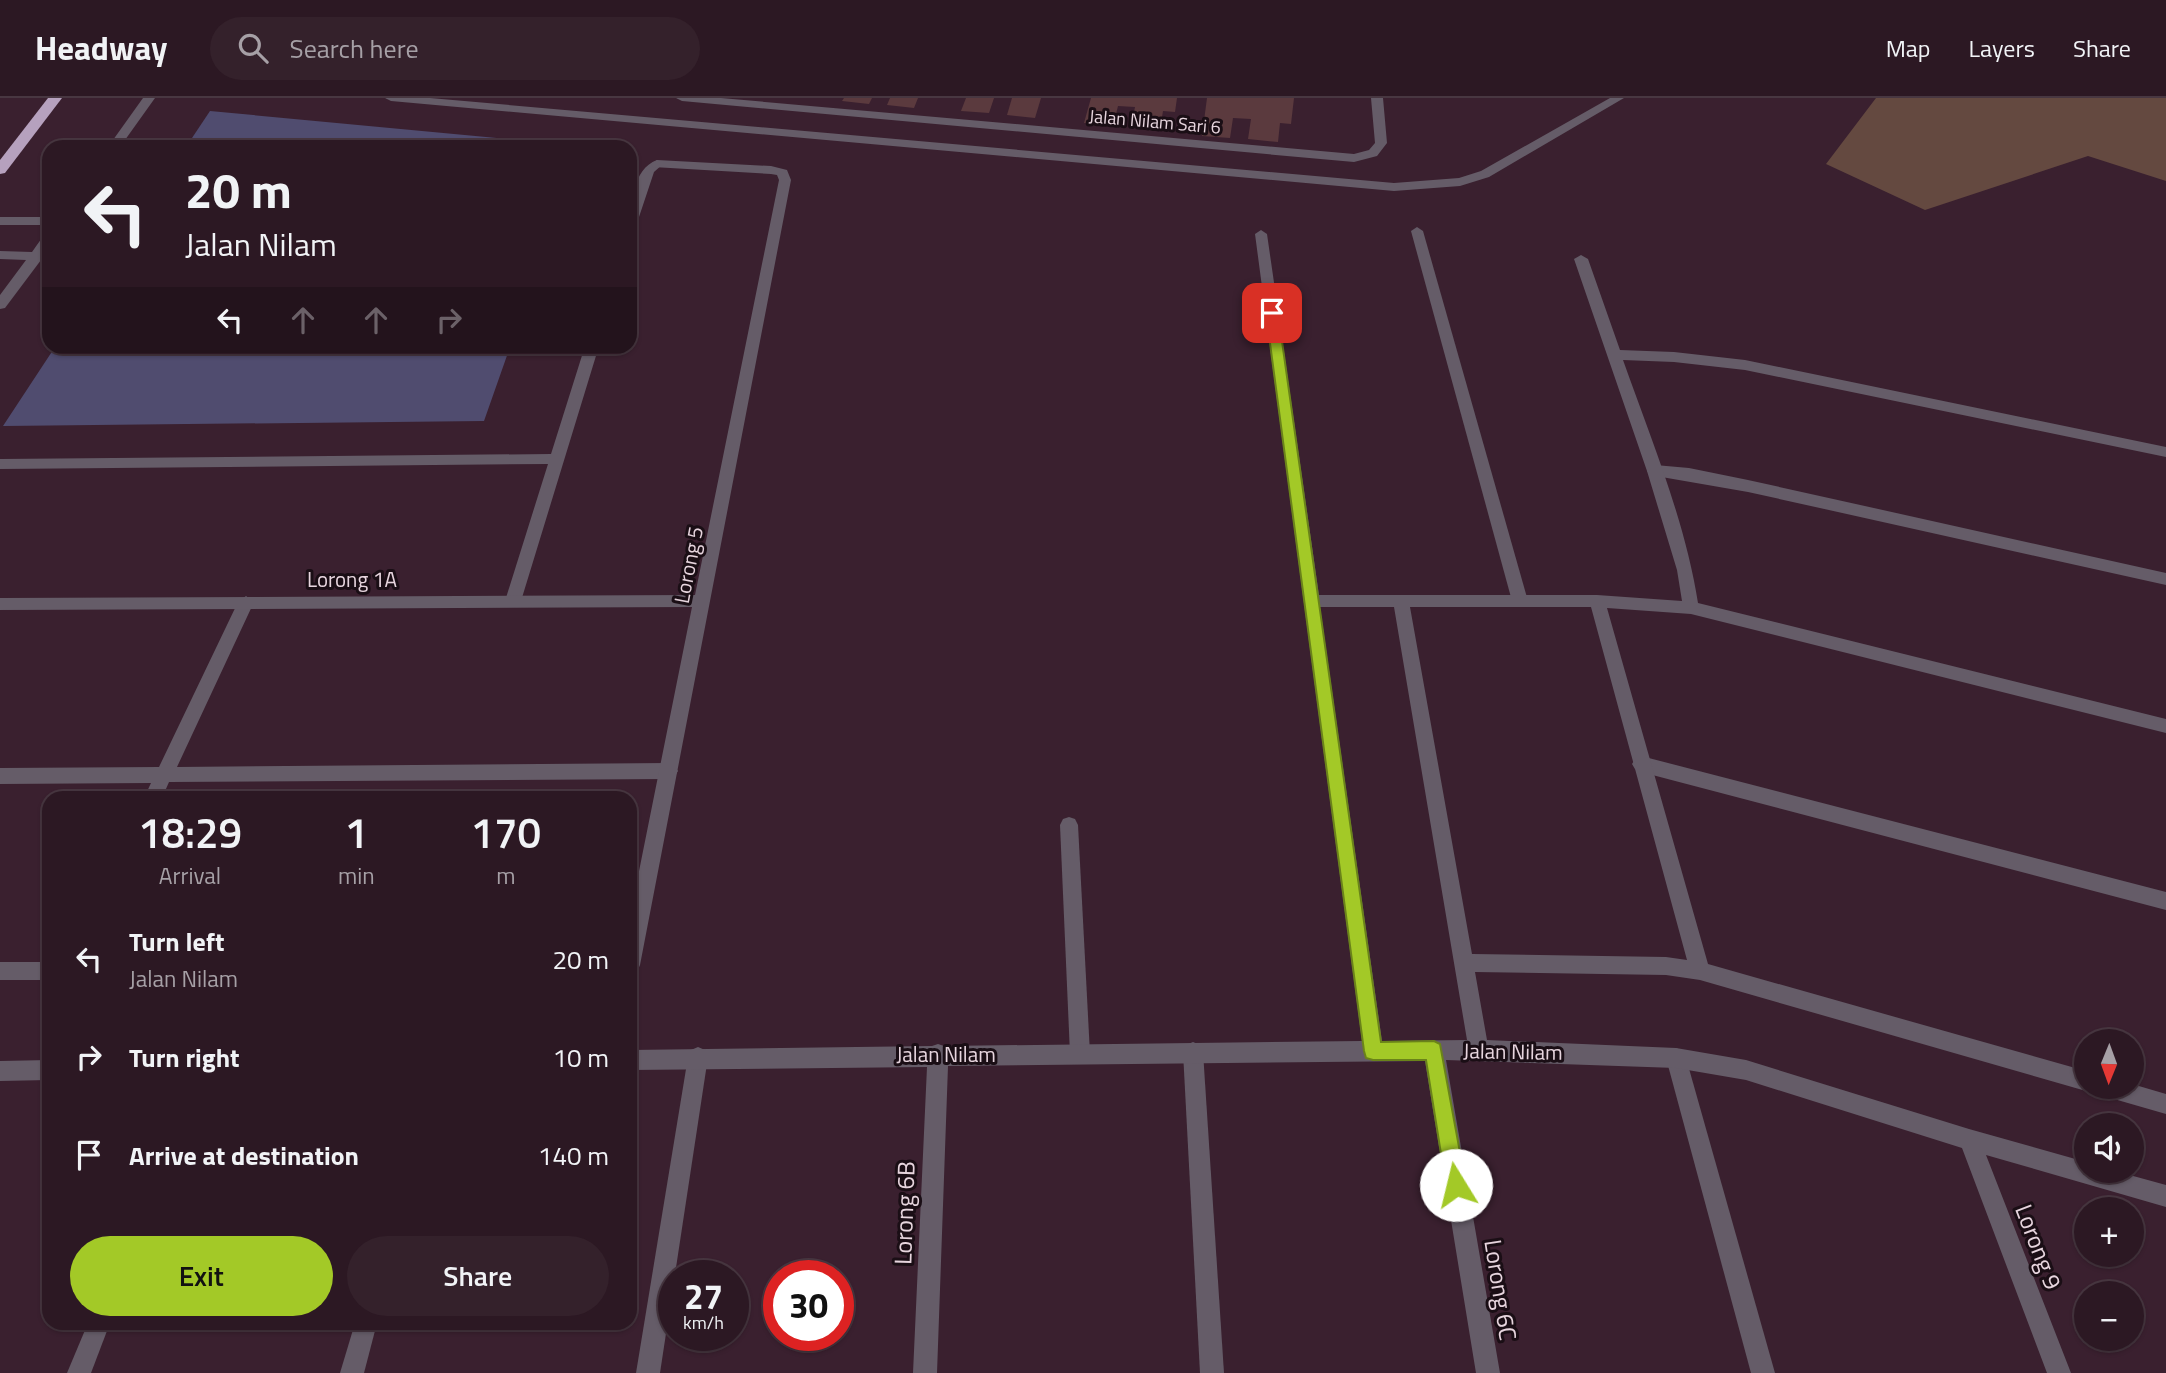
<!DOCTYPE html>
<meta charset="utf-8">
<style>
:root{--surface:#2c1823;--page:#34212b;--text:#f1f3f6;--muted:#a6a0a6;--line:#483741;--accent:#a3c927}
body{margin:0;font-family:"Titillium Web",sans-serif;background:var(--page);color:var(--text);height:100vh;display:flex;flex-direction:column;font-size:26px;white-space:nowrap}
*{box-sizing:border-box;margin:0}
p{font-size:23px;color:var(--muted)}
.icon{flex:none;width:38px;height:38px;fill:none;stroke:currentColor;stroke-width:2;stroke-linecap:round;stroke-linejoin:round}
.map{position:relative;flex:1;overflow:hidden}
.side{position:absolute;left:42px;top:693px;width:595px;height:539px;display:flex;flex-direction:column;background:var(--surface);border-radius:21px;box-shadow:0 2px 5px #0004,0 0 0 2px var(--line)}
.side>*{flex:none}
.banner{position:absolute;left:42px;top:42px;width:595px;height:214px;border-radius:21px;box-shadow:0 2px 5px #0004,0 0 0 2px var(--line);background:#2c1823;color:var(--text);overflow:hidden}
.needle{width:46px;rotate:181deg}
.tools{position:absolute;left:2074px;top:931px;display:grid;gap:14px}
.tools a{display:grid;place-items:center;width:70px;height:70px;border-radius:50%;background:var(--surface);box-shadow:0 2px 5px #0004,0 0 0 2px var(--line);font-size:35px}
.speed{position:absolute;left:658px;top:1162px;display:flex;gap:14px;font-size:35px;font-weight:700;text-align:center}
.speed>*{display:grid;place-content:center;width:91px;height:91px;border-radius:50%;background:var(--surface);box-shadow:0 2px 5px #0004,0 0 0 2px var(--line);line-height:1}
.speed small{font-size:18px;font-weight:400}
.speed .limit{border:10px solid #d22;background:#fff;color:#111}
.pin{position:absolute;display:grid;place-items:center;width:60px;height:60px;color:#fff;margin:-30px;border-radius:14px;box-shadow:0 4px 10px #0006}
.me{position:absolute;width:77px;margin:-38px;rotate:351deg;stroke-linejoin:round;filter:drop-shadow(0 0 5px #0008)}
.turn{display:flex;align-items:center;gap:24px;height:147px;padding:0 28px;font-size:32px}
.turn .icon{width:91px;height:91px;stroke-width:2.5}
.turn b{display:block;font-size:49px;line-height:60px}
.lanes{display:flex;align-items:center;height:66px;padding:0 28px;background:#0003;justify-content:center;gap:35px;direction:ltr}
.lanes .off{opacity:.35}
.eta{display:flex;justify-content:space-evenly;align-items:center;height:119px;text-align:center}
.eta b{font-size:42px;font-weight:600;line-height:49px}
.action{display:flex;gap:14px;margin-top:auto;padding:14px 28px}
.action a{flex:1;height:80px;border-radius:42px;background:var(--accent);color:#111;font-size:28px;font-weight:600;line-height:80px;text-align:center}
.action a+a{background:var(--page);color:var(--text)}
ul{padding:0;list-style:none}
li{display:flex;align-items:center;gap:21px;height:98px;padding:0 28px}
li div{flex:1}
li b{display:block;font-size:26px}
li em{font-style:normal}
header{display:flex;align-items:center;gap:42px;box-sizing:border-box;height:98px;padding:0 35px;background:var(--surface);border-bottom:2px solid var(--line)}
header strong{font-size:33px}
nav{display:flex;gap:38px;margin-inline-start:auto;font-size:24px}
.search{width:490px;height:63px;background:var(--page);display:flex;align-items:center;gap:18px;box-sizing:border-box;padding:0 24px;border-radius:38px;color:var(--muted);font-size:26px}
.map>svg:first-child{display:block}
.green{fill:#644940}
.water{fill:#504c6f}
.building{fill:#5b3a3e}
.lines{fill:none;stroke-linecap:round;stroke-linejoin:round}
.lane{fill:#655c68;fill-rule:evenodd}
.street{fill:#655c68;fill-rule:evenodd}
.highway{fill:#b6a1be;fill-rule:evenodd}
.route{fill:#a3c927;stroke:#6a8319;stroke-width:2}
.labels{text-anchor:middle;stroke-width:6;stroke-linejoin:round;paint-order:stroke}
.far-street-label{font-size:18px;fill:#e7d5de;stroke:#1a0e15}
.street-label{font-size:21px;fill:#e7d5de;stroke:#1a0e15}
.near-street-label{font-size:24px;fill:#e7d5de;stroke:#1a0e15}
</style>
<header>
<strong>Headway</strong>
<div class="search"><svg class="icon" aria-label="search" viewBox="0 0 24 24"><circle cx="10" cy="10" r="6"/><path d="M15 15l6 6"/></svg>Search here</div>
<nav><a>Map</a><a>Layers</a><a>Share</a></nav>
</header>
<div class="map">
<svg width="2166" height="1275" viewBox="0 0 2166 1275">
<rect width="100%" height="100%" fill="#3a202f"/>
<polygon class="green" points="1876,0 2166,0 2166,83 2088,58 1925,112 1826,66"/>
<g class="water">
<polygon points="210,13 582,48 186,49"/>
<polygon points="55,249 55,248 510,249 484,323 3,328"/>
</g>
<g class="building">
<polygon points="844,0 872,0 869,6 842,3"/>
<polygon points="890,0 918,0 914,10 887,7"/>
<polygon points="966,0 994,0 989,15 961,13"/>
<polygon points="1012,0 1041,0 1035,20 1007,17"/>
<polygon points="1091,0 1177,0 1175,14 1163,13 1160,31 1131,29 1135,9 1118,8 1113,28 1084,25"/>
<polygon points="1207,0 1294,0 1291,26 1280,25 1278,44 1248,41 1251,21 1233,20 1230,40 1202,38"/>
</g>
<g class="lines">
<g class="lane">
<path d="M657,62L663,66L654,74L636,128L630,132C630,109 632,71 657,62Z"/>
<polygon points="1417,129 1423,133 1528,503 1520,509 1512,503 1411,133"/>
<polygon points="585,248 599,248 521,503 513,509 505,503 548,366 0,371 0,361 551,356"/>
<polygon points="1655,367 1689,370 1748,382 2166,475 2166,487 1748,394 1650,377 1647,373"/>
<polygon points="246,498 254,504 177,669 669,665 675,668 678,673 675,678 669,681 169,684 162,700 144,700 151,685 0,686 0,670 159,669 238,504"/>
<polygon points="1641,658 2166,794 2166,812 1641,674 1635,671 1632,666 1635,661"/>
<polygon points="1069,719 1075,721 1078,727 1090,956 1087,963 1080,966 1073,963 1070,956 1060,727 1063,721"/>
<polygon points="1193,944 1200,947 1203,954 1224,1275 1200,1275 1183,954 1186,947"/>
<polygon points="698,949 705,952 708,959 660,1275 636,1275 688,959 691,952"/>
<polygon points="1676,950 1683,953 1686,960 1775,1275 1751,1275 1666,960 1669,953"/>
<polygon points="88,1225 110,1225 91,1275 67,1275"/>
</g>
<g class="street">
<polygon points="143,0 155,0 120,49 108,49"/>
<polygon points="385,0 430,0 1394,85 1459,80 1481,73 1610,0 1624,0 1489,79 1460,88 1394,93 391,3"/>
<polygon points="676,0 721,0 1354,56 1369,52 1375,45 1371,0 1383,0 1387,45 1377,58 1354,64 682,3"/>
<polygon points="657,62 771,68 787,72 791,82 640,867 637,874 630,876 630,818 692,509 0,512 0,500 695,497 779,82 777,77 771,76 653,69 651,66"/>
<rect x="0" y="119" width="49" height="8"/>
<path d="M1261,132L1267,136L1319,497H1597L1682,503L1677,472L1647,373L1574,161L1581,157L1588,161L1620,252L1674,254L1745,262L2166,349V359L1745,272L1674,264L1623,262C1651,341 1685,422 1698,505L2166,621V635L1691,516L1607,510L1708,866L2086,973V989L2093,990L2086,993L1700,882L1666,877L1475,874L1487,942L1676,950L1746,962L1969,1031L2086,1064V1073H2115L2166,1087V1109L1986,1057L2071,1275H2047L1962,1050L1746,982L1676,970L1446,962L1500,1275H1476L1425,963L948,968L937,1275H913L927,969L630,972V952L932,948L938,946L944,948L1362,943L1255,136ZM1320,509H1394L1467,942L1382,943ZM1410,509H1591L1687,862L1666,859L1472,856Z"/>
<polygon points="49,136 49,149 44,158 5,210 0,211 0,197 26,162 0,161 0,153 32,154 44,137"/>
<rect x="0" y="864" width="49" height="18"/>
<polygon points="49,962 49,982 0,983 0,963"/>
<polygon points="2132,986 2166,996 2166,1016 2107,999 2100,996 2097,989 2132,989"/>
<polygon points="355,1225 377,1225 364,1275 340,1275"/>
</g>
<polygon class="highway" points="48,0 62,0 5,75 0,76 0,62"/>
</g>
<polygon class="route" points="1272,211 1278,215 1381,944 1434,943 1440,946 1466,1087 1463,1094 1456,1097 1449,1094 1446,1087 1426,962 1373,962 1366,960 1364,953 1266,215"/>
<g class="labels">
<g class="far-street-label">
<text transform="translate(1155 24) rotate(5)" y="6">Jalan Nilam Sari 6</text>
</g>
<g class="street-label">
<text transform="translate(689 467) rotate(-79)" y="7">Lorong 5</text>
<text x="352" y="489">Lorong 1A</text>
<text transform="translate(1513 954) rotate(1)" y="7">Jalan Nilam</text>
<text x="946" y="964">Jalan Nilam</text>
</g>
<g class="near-street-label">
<text transform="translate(905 1115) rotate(-88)" y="8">Lorong 6B</text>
<text transform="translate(2038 1149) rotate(69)" y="8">Lorong 9</text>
<text transform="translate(1500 1192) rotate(81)" y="8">Lorong 6C</text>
</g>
</g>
</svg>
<div class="tools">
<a><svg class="needle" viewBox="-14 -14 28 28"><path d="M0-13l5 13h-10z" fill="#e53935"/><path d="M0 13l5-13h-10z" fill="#a6a0a6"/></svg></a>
<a><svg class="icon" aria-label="sound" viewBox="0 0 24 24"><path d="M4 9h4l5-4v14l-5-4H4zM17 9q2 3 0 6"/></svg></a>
<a>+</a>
<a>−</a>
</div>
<div class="speed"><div>27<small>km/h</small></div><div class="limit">30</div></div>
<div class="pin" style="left:1272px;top:215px;background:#d93025"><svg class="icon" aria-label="arrive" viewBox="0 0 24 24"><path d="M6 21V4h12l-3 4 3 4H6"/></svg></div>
<svg class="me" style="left:1456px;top:1087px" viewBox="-20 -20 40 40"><circle r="19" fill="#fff"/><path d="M0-13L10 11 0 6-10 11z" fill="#a3c927"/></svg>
<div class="banner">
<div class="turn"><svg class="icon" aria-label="left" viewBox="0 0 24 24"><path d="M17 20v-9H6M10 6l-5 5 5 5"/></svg><div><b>20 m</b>Jalan Nilam</div></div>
<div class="lanes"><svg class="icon" aria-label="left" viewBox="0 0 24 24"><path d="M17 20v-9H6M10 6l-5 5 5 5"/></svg><svg class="icon off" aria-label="ahead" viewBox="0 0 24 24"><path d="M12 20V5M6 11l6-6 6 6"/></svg><svg class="icon off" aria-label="ahead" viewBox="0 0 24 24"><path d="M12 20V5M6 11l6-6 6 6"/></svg><svg class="icon off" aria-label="right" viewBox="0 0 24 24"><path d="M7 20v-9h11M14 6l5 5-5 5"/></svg></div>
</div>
<section class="side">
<div class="eta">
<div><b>18:29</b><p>Arrival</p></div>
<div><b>1</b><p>min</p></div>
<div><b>170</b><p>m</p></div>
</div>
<ul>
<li><svg class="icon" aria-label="left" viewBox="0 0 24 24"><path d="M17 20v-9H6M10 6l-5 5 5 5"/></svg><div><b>Turn left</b><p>Jalan Nilam</p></div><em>20 m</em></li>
<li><svg class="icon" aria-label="right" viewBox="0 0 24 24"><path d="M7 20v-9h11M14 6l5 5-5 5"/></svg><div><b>Turn right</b></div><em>10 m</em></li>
<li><svg class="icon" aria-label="arrive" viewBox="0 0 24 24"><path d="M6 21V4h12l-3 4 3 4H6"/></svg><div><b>Arrive at destination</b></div><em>140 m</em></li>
</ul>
<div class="action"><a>Exit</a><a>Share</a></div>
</section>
</div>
